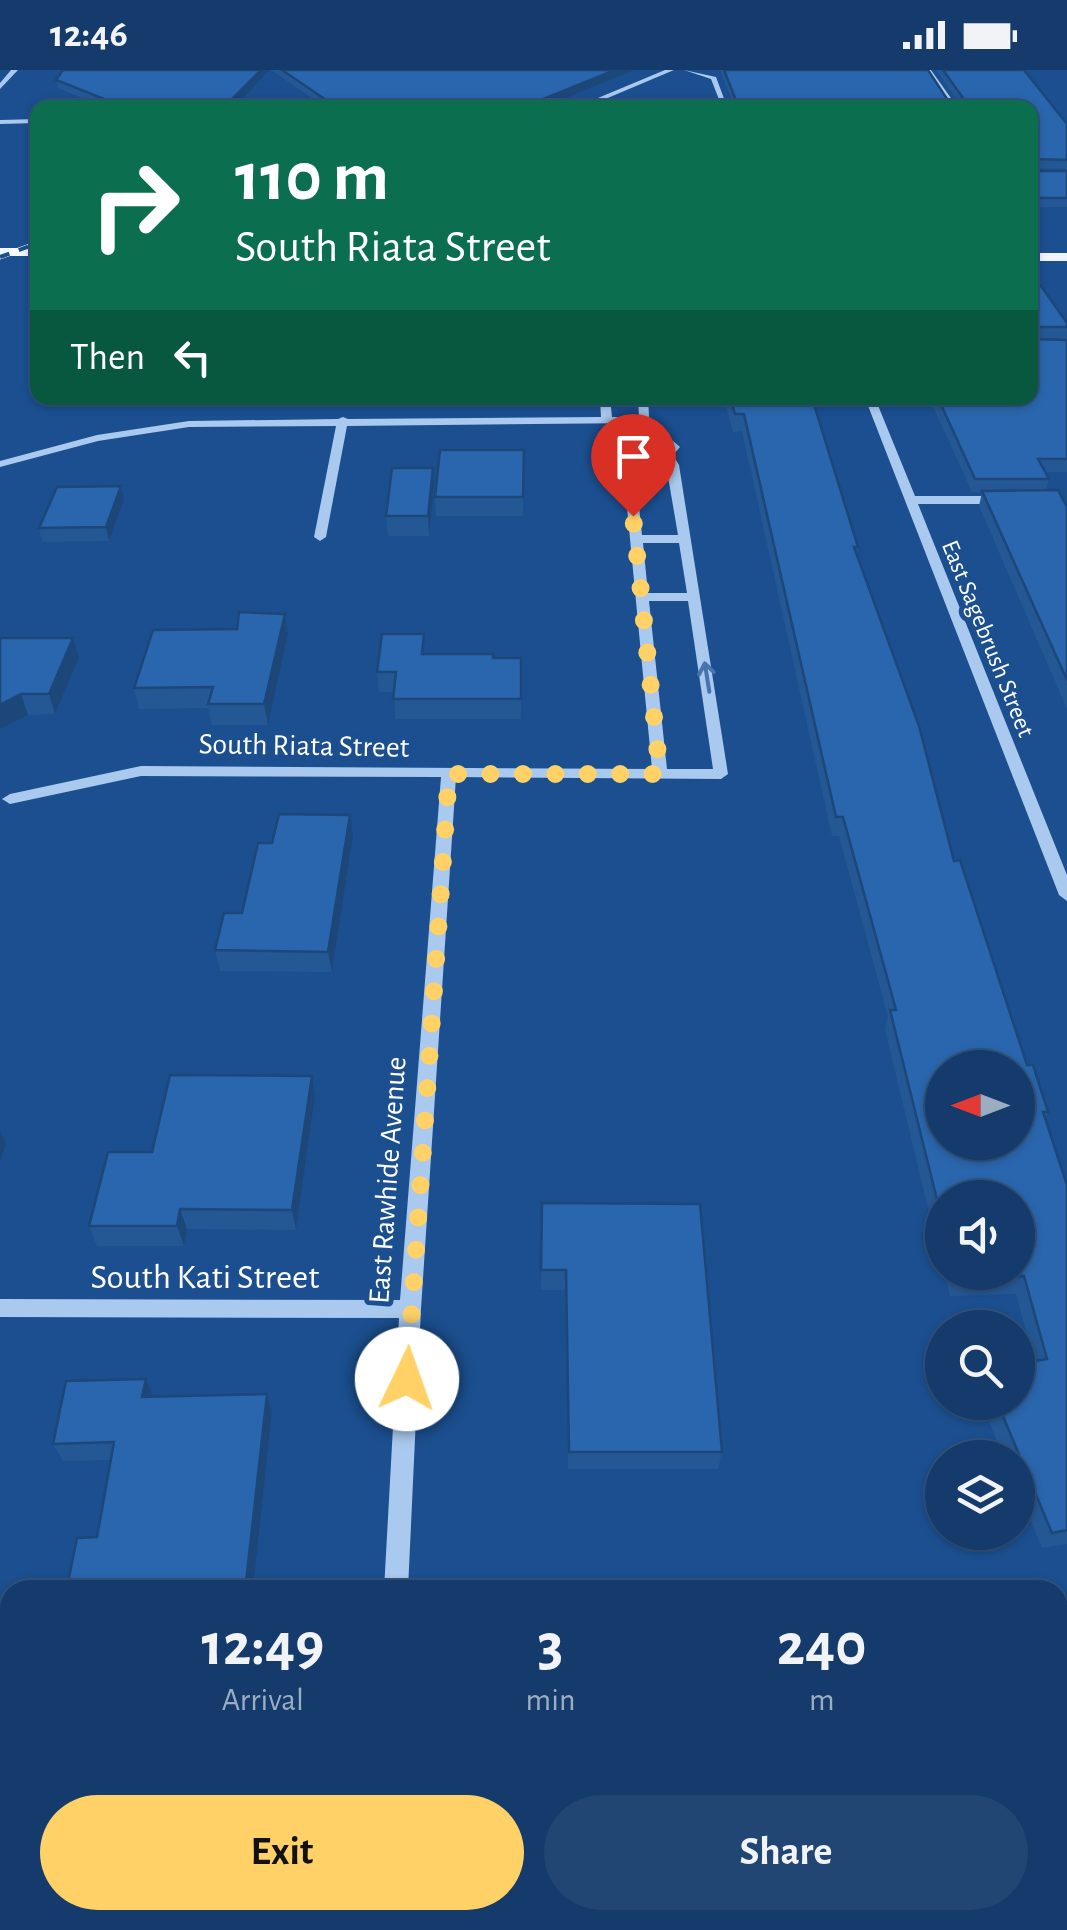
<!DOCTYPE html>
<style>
:root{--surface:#143b6b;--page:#214673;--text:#f1f3f6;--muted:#9dadc1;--line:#33557e;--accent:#ffd166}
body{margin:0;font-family:"Alegreya Sans",sans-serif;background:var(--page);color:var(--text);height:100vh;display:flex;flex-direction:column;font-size:38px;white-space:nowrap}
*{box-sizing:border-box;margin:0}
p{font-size:32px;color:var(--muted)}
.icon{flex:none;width:55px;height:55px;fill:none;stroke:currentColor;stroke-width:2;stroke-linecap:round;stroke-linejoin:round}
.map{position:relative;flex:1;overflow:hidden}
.panel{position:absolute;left:0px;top:1510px;width:1068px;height:350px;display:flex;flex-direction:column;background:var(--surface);border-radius:30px 30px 0 0;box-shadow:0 2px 8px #0004,0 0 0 2px var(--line)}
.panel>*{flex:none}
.guide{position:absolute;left:30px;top:30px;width:1008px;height:305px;border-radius:20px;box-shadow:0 2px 8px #0004,0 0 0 2px var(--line);background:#0b6e4f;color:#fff;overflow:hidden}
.needle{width:65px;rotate:270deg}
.controls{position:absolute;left:925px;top:980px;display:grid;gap:20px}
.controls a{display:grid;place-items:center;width:110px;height:110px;border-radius:50%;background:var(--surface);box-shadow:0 2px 8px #0004,0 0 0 2px var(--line);font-size:50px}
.pin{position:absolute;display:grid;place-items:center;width:85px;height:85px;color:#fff;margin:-102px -42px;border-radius:50% 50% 50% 0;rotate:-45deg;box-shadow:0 0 10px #0007}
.pin .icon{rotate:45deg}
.me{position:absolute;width:110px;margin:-55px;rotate:3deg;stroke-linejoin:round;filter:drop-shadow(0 0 8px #0008)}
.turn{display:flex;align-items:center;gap:35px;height:210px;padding:0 40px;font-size:45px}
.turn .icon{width:130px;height:130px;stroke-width:2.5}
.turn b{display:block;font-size:70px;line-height:85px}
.then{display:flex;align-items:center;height:95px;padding:0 40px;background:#0003;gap:20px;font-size:38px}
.eta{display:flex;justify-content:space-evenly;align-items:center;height:170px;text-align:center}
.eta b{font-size:60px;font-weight:700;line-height:70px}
.action{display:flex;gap:20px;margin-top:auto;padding:20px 40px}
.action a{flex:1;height:115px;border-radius:60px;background:var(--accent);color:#111;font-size:40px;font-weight:700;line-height:115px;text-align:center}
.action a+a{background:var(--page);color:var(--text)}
.status{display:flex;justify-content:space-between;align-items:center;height:70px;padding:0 50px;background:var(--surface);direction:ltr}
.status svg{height:28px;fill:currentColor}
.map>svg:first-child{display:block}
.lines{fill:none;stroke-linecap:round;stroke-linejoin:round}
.minor{fill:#a9c9ee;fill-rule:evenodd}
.major{fill:#f0f6ff;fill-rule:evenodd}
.rail-casing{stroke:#fff;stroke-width:5}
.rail{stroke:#1b4f8f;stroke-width:4;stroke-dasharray:10;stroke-linecap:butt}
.wall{fill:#245895}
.shaded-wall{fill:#1d4779}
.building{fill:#2a66ad;stroke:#1d4779;stroke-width:2.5;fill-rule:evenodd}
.oneway{stroke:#4674ac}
.route{stroke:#ffd166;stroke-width:18;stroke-dasharray:0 32.4}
.labels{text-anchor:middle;stroke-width:10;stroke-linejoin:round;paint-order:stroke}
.far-street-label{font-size:25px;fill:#fff;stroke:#1b4f8f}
.street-label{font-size:30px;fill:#fff;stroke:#1b4f8f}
.near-street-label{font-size:35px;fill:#fff;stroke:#1b4f8f}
</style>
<div class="status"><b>12:46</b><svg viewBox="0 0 49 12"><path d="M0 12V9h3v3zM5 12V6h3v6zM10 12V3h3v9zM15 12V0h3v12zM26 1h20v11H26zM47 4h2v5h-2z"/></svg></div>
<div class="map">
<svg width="1067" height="1860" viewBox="0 0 1067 1860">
<rect width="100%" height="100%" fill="#1b4f8f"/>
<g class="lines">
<g class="minor">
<polygon points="11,0 18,0 0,19 0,13"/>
<polygon points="665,0 674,0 584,38 574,38"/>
<polygon points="684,0 716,7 726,34 714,38 720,32 711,9"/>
<polygon points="925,0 931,0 958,38 951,38"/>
<polygon points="38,49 38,53 0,54 0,50"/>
<path d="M600,328H610L612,347H639L638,328H648L650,363L666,365L680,377L673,385L679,395L728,704L721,709L456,707L421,1239L408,1520H384L399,1248L0,1247V1229L400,1230L441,707L141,706L10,734L2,729L10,724L141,696L652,699L622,385L615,373L640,362L639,353L347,356L326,467L320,471L314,467L336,356L189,357L98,371L0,397V391L97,365L189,351L338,349L343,347L348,349L601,347ZM639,368L659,370L668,377L653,385L632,383L627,374ZM665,389L678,465H642L634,390L653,392ZM643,473H679L687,523H648ZM649,531H688L713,699H667Z"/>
<polygon points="865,328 875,328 915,426 1004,426 1010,430 1004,434 918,434 1067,805 1067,831 1059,825"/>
<rect x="364" y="1850" width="28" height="10"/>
</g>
<g class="major">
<rect x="0" y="178" width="38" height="8"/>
<rect x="1030" y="183" width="37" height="8"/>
</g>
<g class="rail-casing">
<polyline id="rail" points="0,187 38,173"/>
</g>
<use href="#rail" class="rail"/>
</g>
<g class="wall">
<polygon points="271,0 634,0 542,38 327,38"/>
<polygon points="720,0 928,0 949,32 959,32 936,0 1024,0 1067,54 1067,99 1030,98 1030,38 735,38"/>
<polygon points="56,10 233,38 106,38 58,18"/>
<polygon points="1030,99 1032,101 1067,101 1067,137 1038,137 1036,145 1030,144"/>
<polygon points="1030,216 1067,253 1067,269 1030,269 1067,270 1067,402 1046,402 1049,409 1046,420 1067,437 1067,639 979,436 982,422 972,422 931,332 921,332 919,328 1030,328"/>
<polygon points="724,328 812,328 858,477 857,486 954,791 1027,995 1048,1042 1045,1049 1067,1115 1067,1474 1042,1478 1018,1420 1018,1388 1004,1388 981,1332 1018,1332 1034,1291 1016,1224 950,1226 944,1202 1018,1202 942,1128 942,1197 885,959 888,947 839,766 832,766 742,361 733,362"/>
<polygon points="524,380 523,446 436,446 435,427"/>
<polygon points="434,417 429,466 388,466 386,446"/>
<polygon points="124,430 109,471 42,472 39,458"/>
<polygon points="285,544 288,564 268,655 212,655 208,638 139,639 134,618 237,559"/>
<polygon points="0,568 79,588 55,644 28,645"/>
<polygon points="426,584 521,588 521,649 395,649 394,622 379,622 377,602"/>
<polygon points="350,745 353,766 332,902 220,901 215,880 242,843 272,773"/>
<polygon points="315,1026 296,1160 187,1159 184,1176 97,1176 89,1156 152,1082"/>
<polygon points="542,1133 722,1382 718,1399 568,1399 566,1220 541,1220"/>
<polygon points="153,1327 272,1342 253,1520 69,1520 67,1517 97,1467 111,1390 63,1391 53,1374"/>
</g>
<g class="shaded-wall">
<polygon points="261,0 270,0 233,38 223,38"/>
<polygon points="615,0 634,0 542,38 521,38"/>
<polygon points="851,31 850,38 828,38"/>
<polygon points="433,398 434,417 429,466 428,446"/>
<polygon points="121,416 124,430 109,471 106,457"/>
<polygon points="285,544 288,564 268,655 264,634"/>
<polygon points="73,568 79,588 55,644 49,624"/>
<polygon points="21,624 28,645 0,659 0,635"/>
<polygon points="350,745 353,766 332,902 328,882"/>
<polygon points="312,1006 315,1026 296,1160 292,1140"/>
<polygon points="0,1061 6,1074 0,1090"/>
<polygon points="180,1139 187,1159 184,1176 177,1156"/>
<polygon points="146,1309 153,1327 142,1327"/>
<polygon points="267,1324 272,1342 253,1520 249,1520 246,1512"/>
<polygon points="165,1850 176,1850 175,1860 164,1860"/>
</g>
<g class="building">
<polygon points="63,0 261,0 223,38 114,38 117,34 56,10"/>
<polygon points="282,0 615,0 521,38 338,38"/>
<polygon points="724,0 928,0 949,32 962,32 963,28 943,0 1024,0 1067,54 1067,90 1032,89 1030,94 1030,38 854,38 851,31 828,38 739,38"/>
<polygon points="1030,99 1032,101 1067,101 1067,128 1036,128 1038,136 1030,135"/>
<polygon points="1030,216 1041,216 1067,253 1067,257 1033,257 1030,269 1067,270 1067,389 1038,389 1049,409 975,409 938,328 1030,328"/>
<path d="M730,328H812L858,477H854L919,656L954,791L960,790L1027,995H1033L1048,1042H1043L1067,1115V1460L1052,1463L997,1332H1018V1294L1047,1289L1024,1206L957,1208L956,1202H1018V1128H942V1150L890,940H896L843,747H836L744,344H735ZM942,998H1018V1072H942Z"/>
<polygon points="440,380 524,380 523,427 435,427"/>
<polygon points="392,398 433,398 428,446 386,446"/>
<polygon points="121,416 106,457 39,458 57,417"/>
<polygon points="1058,420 1067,437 1067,610 982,421"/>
<polygon points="239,542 285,544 264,634 208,634 213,617 134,618 153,560 237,559"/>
<polygon points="382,564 424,564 422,584 493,584 493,588 521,588 521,629 393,629 396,602 377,602"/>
<polygon points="0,568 73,568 49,624 21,624 0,635"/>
<polygon points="279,744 350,745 328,882 215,880 224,843 242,843 258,773 272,773"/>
<polygon points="170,1005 312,1006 292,1140 180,1139 177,1156 89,1156 108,1082 152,1082"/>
<polygon points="542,1133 700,1134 722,1382 569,1382 566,1200 541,1200"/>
<polygon points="146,1309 142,1327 267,1324 246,1512 67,1517 77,1468 97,1467 114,1372 53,1374 66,1311"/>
<polygon points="0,1655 10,1656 10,1850 165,1850 164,1860 0,1860"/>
<polygon points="561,1850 754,1850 755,1860 561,1860"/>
</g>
<defs><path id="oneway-shaft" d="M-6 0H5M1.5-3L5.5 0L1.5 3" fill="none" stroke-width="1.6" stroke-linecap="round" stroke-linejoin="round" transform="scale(2.5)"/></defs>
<use class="oneway" href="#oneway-shaft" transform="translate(707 607) rotate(-99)"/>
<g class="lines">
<polyline class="route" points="407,1309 449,704 660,704 633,446"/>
</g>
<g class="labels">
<g class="far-street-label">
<text transform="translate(989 568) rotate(68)" y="9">East Sagebrush Street</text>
</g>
<g class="street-label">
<text transform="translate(304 675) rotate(1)" y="10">South Riata Street</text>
<text transform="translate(387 1110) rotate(-86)" y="10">East Rawhide Avenue</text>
</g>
<g class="near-street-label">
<text x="205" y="1218">South Kati Street</text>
</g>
</g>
</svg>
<div class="controls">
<a><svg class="needle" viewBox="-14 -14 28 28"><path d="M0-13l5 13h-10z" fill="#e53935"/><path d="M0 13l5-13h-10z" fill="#9dadc1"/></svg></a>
<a><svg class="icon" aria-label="sound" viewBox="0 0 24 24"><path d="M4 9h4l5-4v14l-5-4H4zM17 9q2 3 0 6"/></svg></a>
<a><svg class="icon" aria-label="search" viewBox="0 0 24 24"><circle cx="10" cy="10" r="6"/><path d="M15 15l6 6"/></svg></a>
<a><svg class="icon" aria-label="layers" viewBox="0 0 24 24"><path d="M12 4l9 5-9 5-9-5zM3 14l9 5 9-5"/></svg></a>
</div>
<div class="pin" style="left:633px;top:446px;background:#d93025"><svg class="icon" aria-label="arrive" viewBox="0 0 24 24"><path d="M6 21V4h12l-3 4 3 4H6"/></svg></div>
<svg class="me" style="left:407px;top:1309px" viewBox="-20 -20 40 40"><circle r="19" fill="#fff"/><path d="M0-13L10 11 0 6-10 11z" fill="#ffd166"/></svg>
<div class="guide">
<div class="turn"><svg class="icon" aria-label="right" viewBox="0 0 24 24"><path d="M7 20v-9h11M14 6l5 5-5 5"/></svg><div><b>110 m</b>South Riata Street</div></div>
<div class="then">Then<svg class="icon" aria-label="left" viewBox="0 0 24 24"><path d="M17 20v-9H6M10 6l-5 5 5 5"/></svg></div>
</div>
<section class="panel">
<div class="eta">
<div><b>12:49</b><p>Arrival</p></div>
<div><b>3</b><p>min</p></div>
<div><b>240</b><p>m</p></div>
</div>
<div class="action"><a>Exit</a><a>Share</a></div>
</section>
</div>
